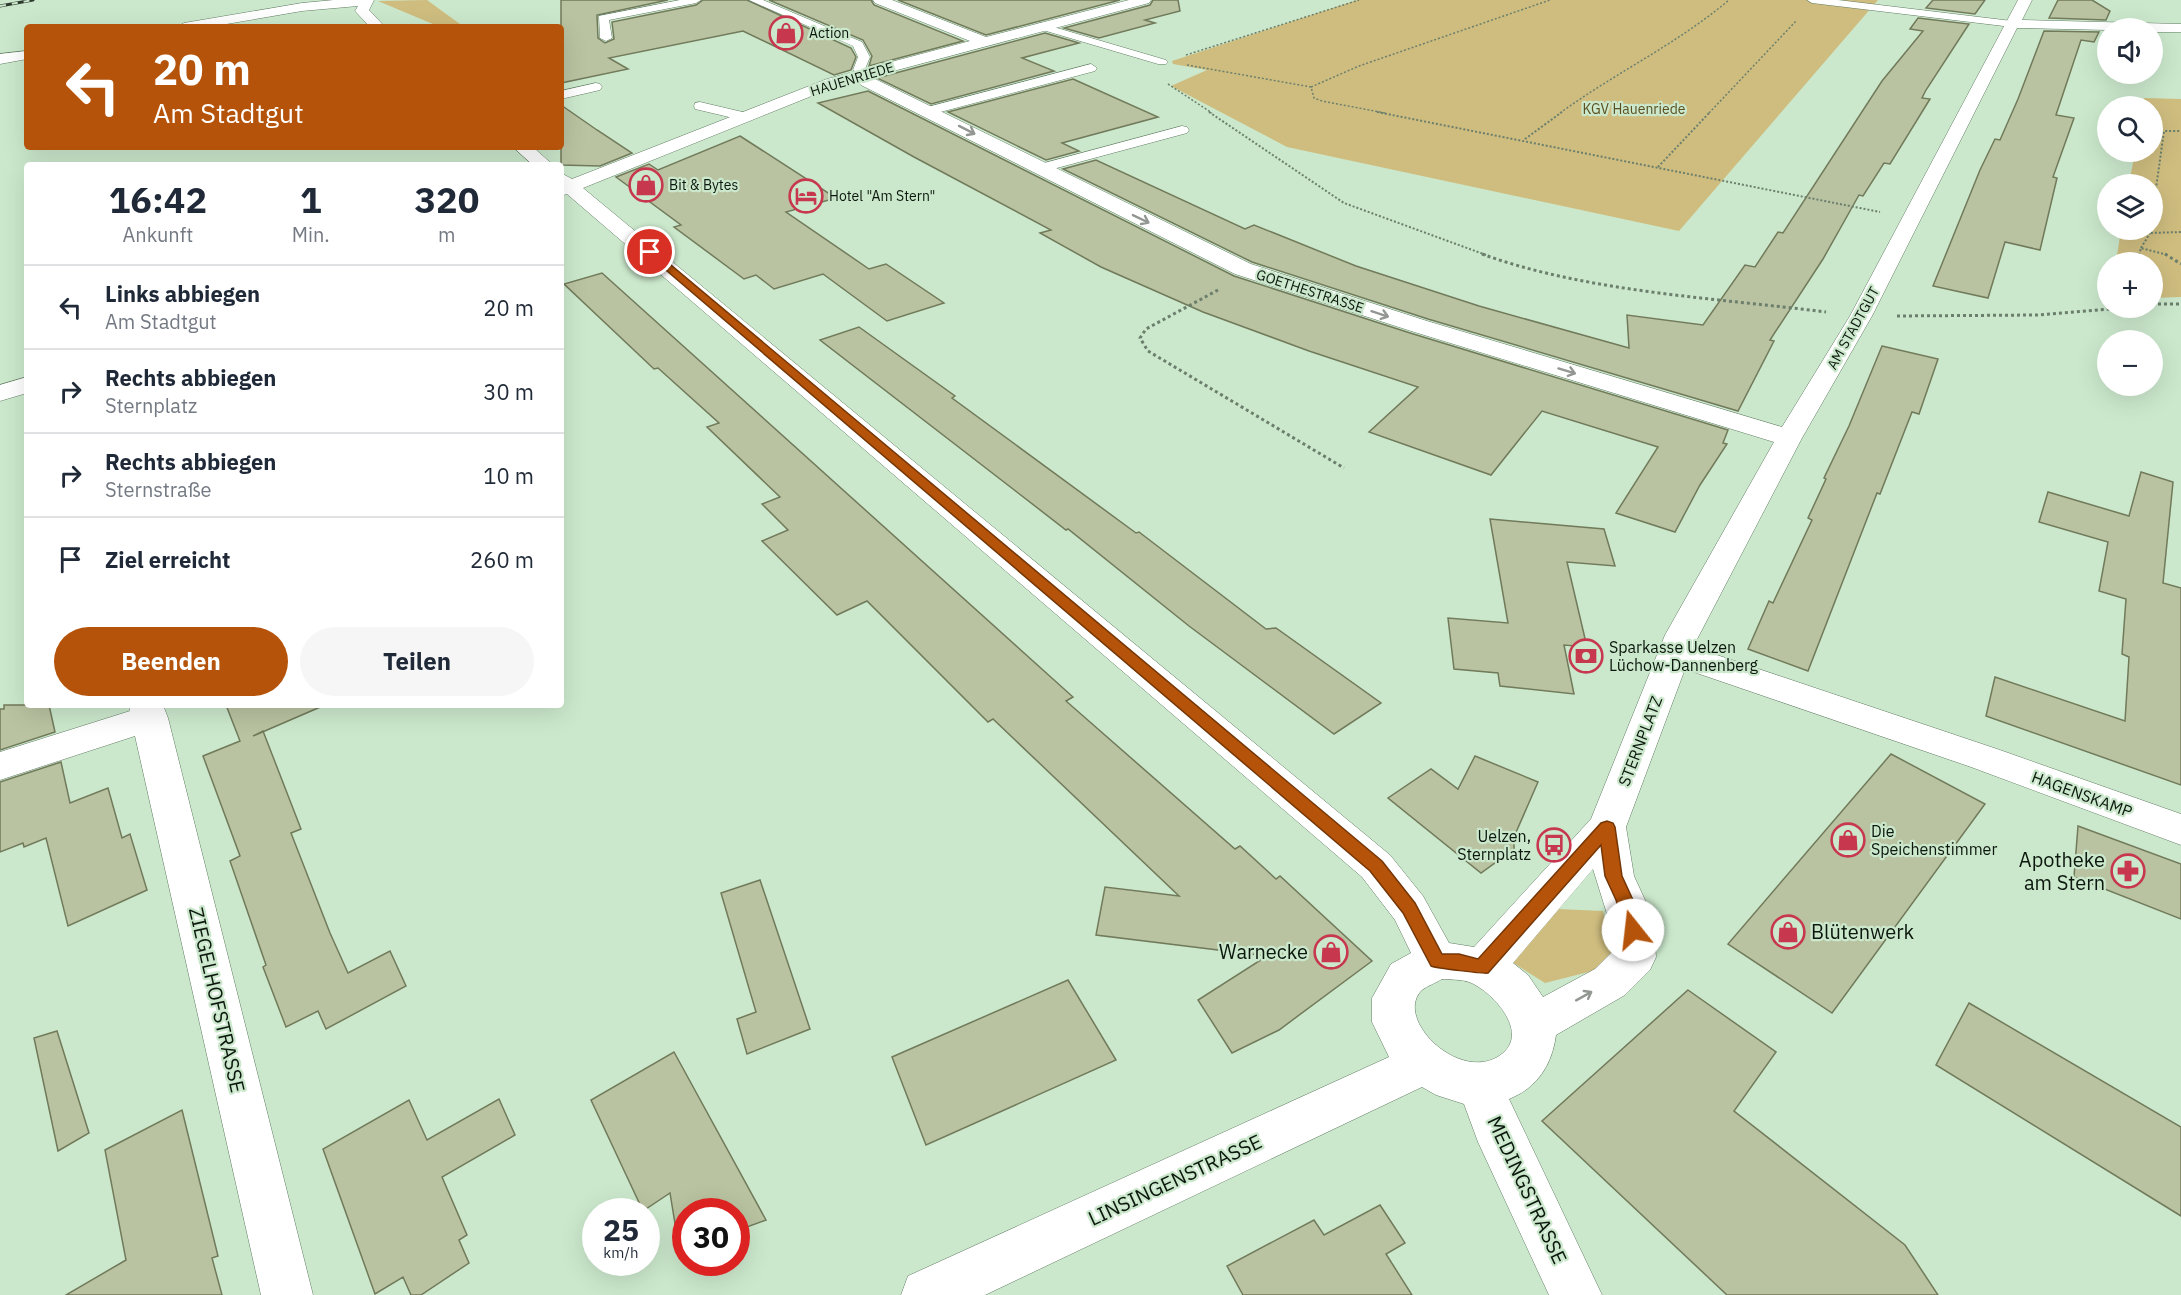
<!DOCTYPE html>
<html lang="de">
<meta charset="utf-8">
<style>
:root{--surface:#fff;--page:#f6f6f7;--text:#1f2937;--muted:#747a83;--line:#e0e1e3;--accent:#b45309}
body{margin:0;font-family:"IBM Plex Sans",sans-serif;background:var(--page);color:var(--text);height:100vh;display:flex;flex-direction:column;font-size:22px;white-space:nowrap}
*{box-sizing:border-box;margin:0}
p{font-size:20px;color:var(--muted)}
.icon{flex:none;width:33px;height:33px;fill:none;stroke:currentColor;stroke-width:2;stroke-linecap:round;stroke-linejoin:round}
.map{position:relative;flex:1;overflow:hidden}
.side{position:absolute;left:24px;top:162px;width:540px;height:546px;display:flex;flex-direction:column;background:var(--surface);border-radius:6px;box-shadow:0 6px 24px #0002}
.side>*{flex:none}
.banner{position:absolute;left:24px;top:24px;width:540px;height:126px;border-radius:6px;box-shadow:0 6px 24px #0002;background:#b45309;color:#fff;overflow:hidden}
.tools{position:absolute;left:2097px;top:18px;display:grid;gap:12px}
.tools a{display:grid;place-items:center;width:66px;height:66px;border-radius:50%;background:var(--surface);box-shadow:0 6px 24px #0002;font-size:30px}
.speed{position:absolute;left:582px;top:1198px;display:flex;gap:12px;font-size:30px;font-weight:700;text-align:center}
.speed>*{display:grid;place-content:center;width:78px;height:78px;border-radius:50%;background:var(--surface);box-shadow:0 6px 24px #0002;line-height:1}
.speed small{font-size:15px;font-weight:400}
.speed .limit{border:9px solid #d22;background:#fff;color:#111}
.pin{position:absolute;display:grid;place-items:center;width:51px;height:51px;color:#fff;margin:-26px;border:3px solid #fff;border-radius:50%;box-shadow:0 2px 6px #0007}
.me{position:absolute;width:66px;margin:-33px;rotate:344deg;stroke-linejoin:round;filter:drop-shadow(0 0 4px #0008)}
.turn{display:flex;align-items:center;gap:21px;height:126px;padding:0 30px;font-size:27px}
.turn .icon{width:78px;height:78px;stroke-width:2.5}
.turn b{display:block;font-size:42px;line-height:51px}
.eta{display:flex;justify-content:space-evenly;align-items:center;height:102px;text-align:center}
.eta b{font-size:36px;font-weight:800;line-height:42px}
.cta{display:flex;gap:12px;margin-top:auto;padding:12px 30px}
.cta a{flex:1;height:69px;border-radius:36px;background:var(--accent);color:#fff;font-size:24px;font-weight:800;line-height:69px;text-align:center}
.cta a+a{background:var(--page);color:var(--text)}
ul{padding:0;list-style:none}
li{display:flex;align-items:center;gap:18px;height:84px;padding:0 30px;border-top:2px solid var(--line)}
li div{flex:1}
li b{display:block;font-size:22px}
li em{font-style:normal}
.map>svg:first-child{display:block}
.green{fill:#cfbd7f}
.building{fill:#b9c3a1;stroke:#717a5a;stroke-width:1.5}
.lines{fill:none;stroke-linecap:round;stroke-linejoin:round}
.lane-casing{stroke:#627c64;stroke-width:1}
.street-casing{stroke:#627c64;stroke-width:1}
.path-far2{stroke:#6b7f6c;stroke-width:1.5;stroke-dasharray:2 2;stroke-linecap:butt}
.path-far1{stroke:#6b7f6c;stroke-width:2;stroke-dasharray:2 2;stroke-linecap:butt}
.path{stroke:#6b7f6c;stroke-width:3;stroke-dasharray:3 3;stroke-linecap:butt}
.lane{fill:#fff;fill-rule:evenodd}
.street{fill:#fff;fill-rule:evenodd}
.rail-casing{stroke:#2d3b2e;stroke-width:3}
.rail{stroke:#cbe8cc;stroke-width:2;stroke-dasharray:6;stroke-linecap:butt}
.oneway{stroke:#929792}
.route{fill:#b45309;stroke:#753606;stroke-width:1.5}
.labels{text-anchor:middle;stroke-width:4.5;stroke-linejoin:round;paint-order:stroke}
.far-poi-label{font-size:14px;fill:#0c170d;stroke:#cbe8cc;text-anchor:start}
.far-street-label{font-size:14px;fill:#0c170d;stroke:#cbe8cc}
.far-park-label{font-size:14px;fill:#5b4f1f;stroke:#cbe8cc}
.poi-label{font-size:16px;fill:#0c170d;stroke:#cbe8cc;text-anchor:start}
.street-label{font-size:16px;fill:#0c170d;stroke:#cbe8cc}
.near-poi-label{font-size:20px;fill:#0c170d;stroke:#cbe8cc;text-anchor:end}
.near-street-label{font-size:20px;fill:#0c170d;stroke:#cbe8cc}
</style>
<div class="map">
<svg width="2181" height="1295" viewBox="0 0 2181 1295">
<rect width="100%" height="100%" fill="#cbe8cc"/>
<g class="green">
<polygon points="427,0 464,27 440,27 378,1"/>
<polygon points="1357,0 1878,0 1679,231 1287,147 1171,86 1207,70 1173,64 1172,61"/>
<polygon points="2144,98 2181,99 2181,297 2153,298 2152,262 2116,262 2121,230 2152,230 2152,184 2129,184 2135,152 2152,152 2152,106 2142,106"/>
<polygon points="1558,909 1603,911 1616,965 1545,983 1512,962"/>
</g>
<g class="building">
<polygon points="561,0 668,0 597,15 598,38 605,43 614,39 612,22 696,5 703,0 747,0 851,48 856,57 851,70 834,75 743,31 609,58 628,69 561,83"/>
<polygon points="769,0 871,0 874,5 963,41 869,66 872,56 863,40"/>
<polygon points="898,0 1120,0 986,35"/>
<polygon points="1153,0 1178,0 1180,11 1145,20 1155,23 1099,38 1064,28 1150,5"/>
<polygon points="1933,0 1985,0 1975,14 1926,8"/>
<polygon points="2058,0 2092,0 2110,11 2106,20 2049,18"/>
<polygon points="1918,18 1969,24 1926,90 1922,98 1930,99 1890,164 1884,163 1863,196 1859,195 1823,259 1770,340 1774,341 1738,411 1428,319 1252,262 1063,169 1096,160 1245,229 1254,225 1356,266 1479,306 1629,348 1627,315 1703,325 1745,265 1755,267 1778,232 1783,233 1882,81 1923,31 1910,29"/>
<polygon points="2044,31 2099,32 2094,42 2081,40 2056,115 2074,118 2053,177 2057,178 2040,250 2005,242 1988,298 1933,286 1980,170 1995,139 2000,140 2018,99"/>
<polygon points="1045,33 1079,43 1022,58 1054,71 931,104 877,78"/>
<polygon points="1073,79 1158,117 1062,143 1079,151 1046,160 948,112"/>
<polygon points="868,91 1234,276 1410,333 1728,430 1723,443 1727,444 1700,485 1675,532 1616,513 1658,447 1542,411 1491,475 1369,432 1418,387 1309,351 1203,312 1101,267 1040,233 1051,230 914,157 818,103"/>
<polygon points="561,105 597,130 632,153 600,166 561,165"/>
<polygon points="740,136 836,198 786,212 869,269 886,264 944,303 887,321 823,274 774,289 756,275 744,279 674,227 681,225 616,177 649,164 658,170"/>
<polygon points="602,273 1073,697 1066,701 1235,849 1240,846 1276,879 1280,876 1372,961 1279,1030 1232,1053 1198,1000 1267,956 1096,935 1105,887 1179,896 993,719 988,722 867,601 837,615 762,541 788,530 762,504 780,497 707,427 719,423 658,368 654,369 564,284"/>
<polygon points="859,327 955,396 952,398 1136,533 1139,532 1266,629 1276,628 1381,703 1334,734 1189,626 1068,529 1066,530 820,340"/>
<polygon points="1882,346 1938,359 1919,414 1912,412 1880,494 1877,493 1808,671 1748,649 1769,601 1773,603 1812,520 1808,518 1826,479 1824,478 1849,426"/>
<polygon points="2141,472 2173,482 2163,583 2181,588 2181,785 1986,716 1995,677 2125,721 2129,657 2122,654 2126,599 2099,591 2108,542 2039,522 2048,492 2129,516"/>
<polygon points="1490,519 1604,529 1615,566 1567,562 1587,647 1564,645 1574,694 1500,686 1498,673 1454,669 1448,618 1508,623"/>
<polygon points="4,705 49,705 55,732 0,750 0,709 4,709"/>
<polygon points="226,705 325,705 253,736 263,731 301,829 291,833 330,933 348,973 390,951 406,986 326,1029 318,1011 286,1027 263,967 266,965 230,861 240,856 203,756 240,741"/>
<polygon points="1891,754 1985,804 1832,1013 1728,944"/>
<polygon points="1475,756 1538,782 1514,837 1514,849 1481,873 1388,798 1431,769 1458,789"/>
<polygon points="61,762 70,803 108,788 122,838 130,834 147,890 68,926 46,838 24,847 23,843 0,852 0,782"/>
<polygon points="2078,826 2181,864 2181,919 2074,877"/>
<polygon points="760,880 810,1029 747,1054 737,1019 756,1012 721,893"/>
<polygon points="1068,980 1116,1060 926,1145 892,1057"/>
<polygon points="1688,990 1776,1052 1734,1111 1905,1245 1938,1295 1727,1295 1542,1121"/>
<polygon points="1969,1003 2181,1127 2181,1216 1936,1065"/>
<polygon points="57,1031 89,1133 58,1151 34,1038"/>
<polygon points="674,1052 766,1220 736,1231 736,1212 686,1212 686,1252 680,1254 670,1193 643,1211 591,1100"/>
<polygon points="499,1099 515,1135 442,1177 467,1235 459,1240 469,1263 421,1295 411,1295 403,1277 375,1294 323,1149 409,1100 427,1140"/>
<polygon points="182,1110 218,1256 212,1258 222,1295 66,1295 126,1260 105,1150"/>
<polygon points="1380,1205 1405,1243 1386,1254 1412,1295 1243,1295 1227,1266 1314,1220 1324,1235"/>
</g>
<g class="lines">
<g class="lane-casing">
<g id="lane">
<polygon points="680,0 701,0 696,3 609,20 612,38 606,41 600,38 599,16"/>
<polygon points="749,0 763,0 862,42 870,57 865,69 871,73 865,77 853,70 858,57 853,46"/>
<polygon points="1807,0 1838,0 2012,21 2017,24 2012,27 1812,3"/>
<polygon points="1040,23 1166,60 1168,62 1166,64 1158,64 1036,28 1035,26"/>
<polygon points="1091,64 1097,68 1095,71 929,115 923,111 924,108"/>
<polygon points="596,83 600,84 602,87 600,90 561,99 561,91"/>
<polygon points="700,102 751,114 753,117 746,121 695,109 694,106 695,103"/>
<polygon points="1182,126 1187,127 1189,130 1187,133 1042,172 1035,168 1037,165"/>
</g>
</g>
<g class="street-casing">
<g id="street">
<polygon points="334,0 374,0 369,10 385,27 370,27 355,11 358,6 302,11 209,27 177,27 184,23 302,3"/>
<path d="M873,0H892L986,37L1129,0H1151L1149,3L871,77L1251,264L1427,321L1782,427L1850,316L2018,0H2032L2022,20L2181,24V32H2152V28H2108V30L2017,28L1872,316L1802,438L1693,647L1997,749L2181,814V845L1971,767L1685,669L1626,827L1634,876L1645,900L1654,930L1656,957L1650,970L1625,995L1556,1035C1552,1065 1537,1088 1509,1099L1602,1295H1549L1478,1142L1464,1104L1436,1095L1422,1087L985,1295H901L908,1276L1389,1057L1372,1022V998L1391,964L1411,953L1395,920L1362,877L567,194L561,196V173L572,179L827,79L970,41L875,3ZM857,81L861,85L1235,274L1411,331L1774,442L1665,635L1591,819L1474,947L1449,943L1423,896L1390,855L583,188L839,85ZM1593,869L1612,930L1613,951L1595,969L1543,997L1528,975L1513,963ZM1442,979C1451,980 1461,979 1469,982C1492,991 1529,1031 1503,1053C1463,1087 1392,1019 1422,990C1427,986 1436,983 1442,979Z"/>
<polygon points="27,51 27,59 0,64 0,54"/>
<polygon points="513,147 533,147 553,165 533,165"/>
<polygon points="27,377 27,393 0,401 0,385"/>
<polygon points="129,705 163,705 168,718 313,1295 261,1295 135,736 0,780 0,752 130,711"/>
</g>
</g>
<g class="path-far2">
<polyline points="1186,55 1359,0"/>
<polyline points="1187,65 1311,87 1314,98 1322,101 1385,113"/>
<polyline points="1168,84 1212,113"/>
<polyline points="1311,87 1359,66 1550,0"/>
<path d="M1560,113C1615,73 1677,44 1729,0"/>
<polyline points="1709,113 1797,20"/>
</g>
<g class="path-far1">
<polyline points="1209,112 1344,203 1486,255"/>
<polyline points="1377,112 1880,212"/>
<polyline points="1525,139 1562,112"/>
<polyline points="1658,167 1710,112"/>
<polyline points="2152,217 2164,131 2181,131"/>
<polyline points="2151,230 2150,233 2181,232"/>
<polyline points="2141,248 2150,233"/>
<polyline points="2139,255 2141,248 2168,255"/>
</g>
<g class="path">
<path d="M1482,254C1586,292 1716,298 1826,312"/>
<polyline points="2165,254 2181,264"/>
<polyline points="2138,262 2140,254"/>
<polyline points="1218,290 1146,329 1140,338 1148,351 1344,468"/>
<polyline points="2152,304 2181,304"/>
<polyline points="1897,316 2037,315 2122,308"/>
</g>
<use href="#lane" class="lane"/>
<use href="#street" class="street"/>
<g class="rail-casing">
<polyline id="rail" points="0,6 33,0"/>
</g>
<use href="#rail" class="rail"/>
</g>
<defs><path id="oneway-shaft" d="M-6 0H5M1.5-3L5.5 0L1.5 3" fill="none" stroke-width="1.6" stroke-linecap="round" stroke-linejoin="round" transform="scale(1.5)"/></defs>
<g class="oneway">
<use href="#oneway-shaft" transform="translate(967 130) rotate(27)"/>
<use href="#oneway-shaft" transform="translate(1141 219) rotate(26)"/>
<use href="#oneway-shaft" transform="translate(1380 314) rotate(18)"/>
<use href="#oneway-shaft" transform="translate(1567 371) rotate(17)"/>
<use href="#oneway-shaft" transform="translate(1584 996) rotate(-29)"/>
</g>
<path class="route" d="M647,250H653L1382,861L1415,903L1442,954H1459L1478,959L1601,823L1607,821L1613,823L1615,827L1622,876L1633,900L1642,930L1639,936L1633,938L1627,936L1616,900L1605,876L1601,845L1488,973C1484,974 1436,968 1431,966L1403,913L1370,871L647,254Z"/>
<defs>
<g id="shop-ring" transform="scale(1.725)"><circle r="9.5" fill="#cbe8cc" stroke="#c7374e" stroke-width="1.5"/><path d="M-5-2.5h2.3a2.7 3.5 0 0 1 5.4 0H5L5.5 6h-11ZM-1.5-2.5h3a1.5 2.3 0 0 0-3 0Z" fill="#c7374e"/></g>
<g id="hotel-ring" transform="scale(1.725)"><circle r="9.5" fill="#cbe8cc" stroke="#c7374e" stroke-width="1.5"/><path d="M-6-4.5h1.5V1H6V5H4.5V3h-9V5H-6ZM-4 0a1.8 1.8 0 1 1 3.6 0ZM.5 0V-2.5h3Q6-2.5 6 0Z" fill="#c7374e"/></g>
<g id="bank-ring" transform="scale(1.725)"><circle r="9.5" fill="#cbe8cc" stroke="#c7374e" stroke-width="1.5"/><path d="M-6-4H6V4H-6ZM0-2.3a2.3 2.3 0 1 0 0 4.6a2.3 2.3 0 1 0 0-4.6Z" fill="#c7374e"/></g>
<g id="bus-ring" transform="scale(1.725)"><circle r="9.5" fill="#cbe8cc" stroke="#c7374e" stroke-width="1.5"/><path d="M-5-6H5V4H4V6H2V4H-2V6H-4V4H-5ZM-3.5-4V0h7V-4ZM-3.5 1.2v1.5H-2V1.2ZM2 1.2v1.5H3.5V1.2Z" fill="#c7374e"/></g>
<g id="pharmacy-ring" transform="scale(1.725)"><circle r="9.5" fill="#cbe8cc" stroke="#c7374e" stroke-width="1.5"/><path d="M-2-6h4v4h4v4h-4v4h-4v-4h-4v-4h4Z" fill="#c7374e"/></g>
</defs>
<g fill-rule="evenodd">
<use href="#shop-ring" x="786" y="33"/>
<use href="#shop-ring" x="646" y="185"/>
<use href="#hotel-ring" x="806" y="196"/>
<use href="#bank-ring" x="1586" y="656"/>
<use href="#shop-ring" x="1848" y="840"/>
<use href="#bus-ring" x="1554" y="845"/>
<use href="#pharmacy-ring" x="2128" y="871"/>
<use href="#shop-ring" x="1788" y="932"/>
<use href="#shop-ring" x="1331" y="952"/>
</g>
<g class="labels">
<g class="far-poi-label">
<text x="809" y="38">Action</text>
<text x="669" y="190">Bit &amp; Bytes</text>
<text x="829" y="201">Hotel "Am Stern"</text>
</g>
<g class="far-street-label">
<text transform="translate(852 79) rotate(-17)" y="5">HAUENRIEDE</text>
<text transform="translate(1310 291) rotate(18)" y="5">GOETHESTRASSE</text>
<text transform="translate(1853 328) rotate(-61)" y="5">AM STADTGUT</text>
</g>
<g class="far-park-label">
<text x="1634" y="114">KGV Hauenriede</text>
</g>
<g class="poi-label">
<text x="1609" y="653">Sparkasse Uelzen<tspan x="1609" dy="18">Lüchow-Dannenberg</tspan></text>
<text x="1871" y="837">Die<tspan x="1871" dy="18">Speichenstimmer</tspan></text>
<text x="1531" y="842" text-anchor="end">Uelzen,<tspan x="1531" dy="18">Sternplatz</tspan></text>
</g>
<g class="street-label">
<text transform="translate(1640 741) rotate(-69)" y="6">STERNPLATZ</text>
<text transform="translate(2082 794) rotate(20)" y="6">HAGENSKAMP</text>
</g>
<g class="near-poi-label">
<text x="2105" y="867">Apotheke<tspan x="2105" dy="23">am Stern</tspan></text>
<text x="1811" y="939" text-anchor="start">Blütenwerk</text>
<text x="1308" y="959">Warnecke</text>
</g>
<g class="near-street-label">
<text transform="translate(217 1000) rotate(77)" y="7">ZIEGELHOFSTRASSE</text>
<text transform="translate(1175 1180) rotate(-25)" y="7">LINSINGENSTRASSE</text>
<text transform="translate(1527 1190) rotate(65)" y="7">MEDINGSTRASSE</text>
</g>
</g>
</svg>
<div class="tools">
<a><svg class="icon" aria-label="sound" viewBox="0 0 24 24"><path d="M4 9h4l5-4v14l-5-4H4zM17 9q2 3 0 6"/></svg></a>
<a><svg class="icon" aria-label="search" viewBox="0 0 24 24"><circle cx="10" cy="10" r="6"/><path d="M15 15l6 6"/></svg></a>
<a><svg class="icon" aria-label="layers" viewBox="0 0 24 24"><path d="M12 4l9 5-9 5-9-5zM3 14l9 5 9-5"/></svg></a>
<a>+</a>
<a>−</a>
</div>
<div class="speed"><div>25<small>km/h</small></div><div class="limit">30</div></div>
<div class="pin" style="left:650px;top:252px;background:#d93025"><svg class="icon" aria-label="arrive" viewBox="0 0 24 24"><path d="M6 21V4h12l-3 4 3 4H6"/></svg></div>
<svg class="me" style="left:1633px;top:930px" viewBox="-20 -20 40 40"><circle r="19" fill="#fff"/><path d="M0-13L10 11 0 6-10 11z" fill="#b45309"/></svg>
<div class="banner">
<div class="turn"><svg class="icon" aria-label="left" viewBox="0 0 24 24"><path d="M17 20v-9H6M10 6l-5 5 5 5"/></svg><div><b>20 m</b>Am Stadtgut</div></div>
</div>
<section class="side">
<div class="eta">
<div><b>16:42</b><p>Ankunft</p></div>
<div><b>1</b><p>Min.</p></div>
<div><b>320</b><p>m</p></div>
</div>
<ul>
<li><svg class="icon" aria-label="left" viewBox="0 0 24 24"><path d="M17 20v-9H6M10 6l-5 5 5 5"/></svg><div><b>Links abbiegen</b><p>Am Stadtgut</p></div><em>20 m</em></li>
<li><svg class="icon" aria-label="right" viewBox="0 0 24 24"><path d="M7 20v-9h11M14 6l5 5-5 5"/></svg><div><b>Rechts abbiegen</b><p>Sternplatz</p></div><em>30 m</em></li>
<li><svg class="icon" aria-label="right" viewBox="0 0 24 24"><path d="M7 20v-9h11M14 6l5 5-5 5"/></svg><div><b>Rechts abbiegen</b><p>Sternstraße</p></div><em>10 m</em></li>
<li><svg class="icon" aria-label="arrive" viewBox="0 0 24 24"><path d="M6 21V4h12l-3 4 3 4H6"/></svg><div><b>Ziel erreicht</b></div><em>260 m</em></li>
</ul>
<div class="cta"><a>Beenden</a><a>Teilen</a></div>
</section>
</div>
